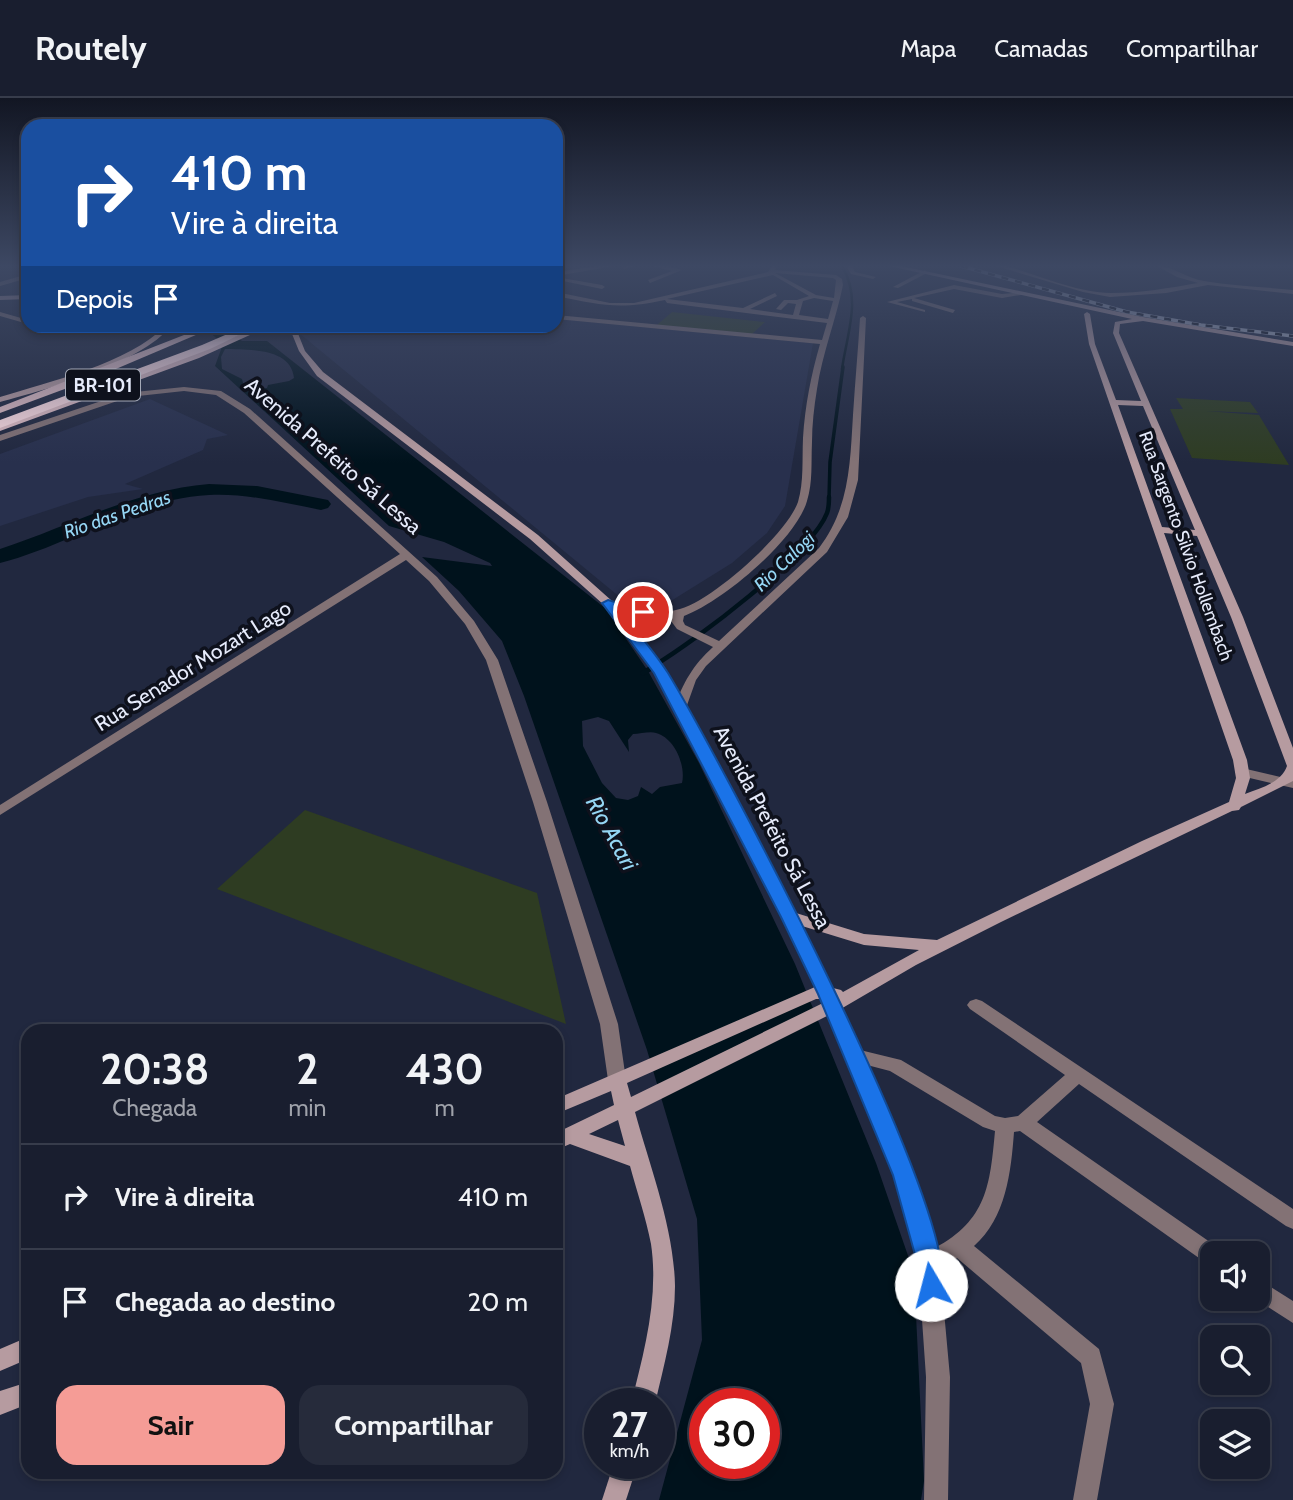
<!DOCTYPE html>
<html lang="pt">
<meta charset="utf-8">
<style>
:root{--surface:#191e2f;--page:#262b3b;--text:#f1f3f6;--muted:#9fa2aa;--line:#373c4b;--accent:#f59c96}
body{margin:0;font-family:Cabin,sans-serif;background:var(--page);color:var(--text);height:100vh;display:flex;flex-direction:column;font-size:26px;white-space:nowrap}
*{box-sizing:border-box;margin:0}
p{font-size:23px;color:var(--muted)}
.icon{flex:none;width:38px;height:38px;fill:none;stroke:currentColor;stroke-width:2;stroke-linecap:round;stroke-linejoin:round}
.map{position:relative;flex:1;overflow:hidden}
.drawer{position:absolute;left:21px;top:926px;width:542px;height:455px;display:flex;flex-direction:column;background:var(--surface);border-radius:21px;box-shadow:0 4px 10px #0003,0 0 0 2px var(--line)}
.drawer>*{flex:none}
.hud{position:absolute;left:21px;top:21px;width:542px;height:214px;border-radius:21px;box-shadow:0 4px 10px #0003,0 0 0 2px var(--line);background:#1a4fa0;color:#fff;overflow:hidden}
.fabs{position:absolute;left:1200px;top:1143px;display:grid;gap:14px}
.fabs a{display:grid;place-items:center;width:70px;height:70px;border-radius:14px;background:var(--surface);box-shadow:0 4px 10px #0003,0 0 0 2px var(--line);font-size:35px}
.speed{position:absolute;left:584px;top:1290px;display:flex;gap:14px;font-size:35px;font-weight:700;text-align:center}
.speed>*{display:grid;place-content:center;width:91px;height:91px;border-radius:50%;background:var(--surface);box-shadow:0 4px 10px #0003,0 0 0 2px var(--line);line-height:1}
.speed small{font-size:18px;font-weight:400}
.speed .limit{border:10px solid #d22;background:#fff;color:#111}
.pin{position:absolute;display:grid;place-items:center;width:60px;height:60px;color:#fff;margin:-30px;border:4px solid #fff;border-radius:50%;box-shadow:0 2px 7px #0007}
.me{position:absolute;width:77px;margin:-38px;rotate:352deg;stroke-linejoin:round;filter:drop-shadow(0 0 5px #0008)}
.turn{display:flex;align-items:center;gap:24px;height:147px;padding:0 35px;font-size:32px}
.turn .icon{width:91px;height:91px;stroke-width:2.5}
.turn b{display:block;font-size:49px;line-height:60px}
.then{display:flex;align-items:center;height:66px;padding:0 35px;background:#0003;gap:14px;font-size:26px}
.eta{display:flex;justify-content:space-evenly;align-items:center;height:119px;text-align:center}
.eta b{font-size:42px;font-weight:700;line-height:49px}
.action{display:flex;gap:14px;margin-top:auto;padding:14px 35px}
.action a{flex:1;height:80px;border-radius:21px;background:var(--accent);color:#111;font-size:28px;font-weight:700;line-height:80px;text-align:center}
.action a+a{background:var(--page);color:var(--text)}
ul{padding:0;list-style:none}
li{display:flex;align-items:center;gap:21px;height:105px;padding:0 35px;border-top:2px solid var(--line)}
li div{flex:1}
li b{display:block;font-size:26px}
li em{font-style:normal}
header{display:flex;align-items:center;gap:42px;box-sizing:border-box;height:98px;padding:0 35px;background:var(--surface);border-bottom:2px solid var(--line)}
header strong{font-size:33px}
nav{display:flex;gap:38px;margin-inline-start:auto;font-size:24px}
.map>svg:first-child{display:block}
.built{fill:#28304d}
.green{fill:#2e3c22}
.water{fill:#00121c;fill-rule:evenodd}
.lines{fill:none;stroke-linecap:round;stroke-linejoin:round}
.stream-far3{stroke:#00121c;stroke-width:2.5}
.stream-far2{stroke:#00121c;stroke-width:3.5}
.stream-far1{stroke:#00121c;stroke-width:4.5}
.stream{stroke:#00121c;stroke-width:5}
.river{fill:#00121c;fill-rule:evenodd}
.street{fill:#837275;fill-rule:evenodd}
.secondary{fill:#b69ba0;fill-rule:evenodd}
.primary{fill:#ddbbc2;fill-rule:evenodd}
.highway{fill:#fcdbe1;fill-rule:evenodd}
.rail-casing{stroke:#aab0c2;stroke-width:3.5}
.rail{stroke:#0e111c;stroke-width:2.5;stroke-dasharray:7;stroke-linecap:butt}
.route{fill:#1a73e8;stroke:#114b97;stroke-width:2}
.labels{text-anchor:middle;stroke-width:7;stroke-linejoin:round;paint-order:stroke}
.far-street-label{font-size:18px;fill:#e6ebfb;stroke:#0e111c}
.shield{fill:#0e111c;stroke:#a5aab8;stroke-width:2}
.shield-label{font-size:19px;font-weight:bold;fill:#e6ebfb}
.far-water-label{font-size:19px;font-style:italic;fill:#95d6f4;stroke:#0e111c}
.street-label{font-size:21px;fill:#e6ebfb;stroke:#0e111c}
.water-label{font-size:23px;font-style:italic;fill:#95d6f4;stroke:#0e111c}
</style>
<header>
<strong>Routely</strong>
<nav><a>Mapa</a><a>Camadas</a><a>Compartilhar</a></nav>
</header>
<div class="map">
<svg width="1293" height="1402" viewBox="0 0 1293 1402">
<rect width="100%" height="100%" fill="#21283f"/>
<g class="built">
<polygon points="557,221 813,245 785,408 767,435 732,465 658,511 636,507 621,500 299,235 297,228 556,228"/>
<polygon points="150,301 228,337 207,341 203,352 125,386 143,391 88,399 0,428 0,356"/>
</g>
<g class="green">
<polygon points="672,214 765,224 752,236 657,227"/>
<polygon points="1176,300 1250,304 1258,315 1206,313 1259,317 1289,367 1192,360 1170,311 1183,311"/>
<polygon points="305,712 537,795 566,926 217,791"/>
</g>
<path class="water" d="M206,228H226L242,243H267L605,510L648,573L699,665L795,866L876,1065L914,1175L924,1383L921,1402H659L702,1242L697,1121L647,952L524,598L502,543L459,493L422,459L492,468L490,465L444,444L389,428L215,268L223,246L206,231ZM225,251C247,252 291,249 294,280L289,283L268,287L267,290H252L243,285L242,281L222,271L221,259ZM598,619L609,623L629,654L628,642L633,636C640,636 650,633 656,635C675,640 686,668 682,685L660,689L652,696L641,689L638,698L628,702L616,700L602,685L583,648L582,623ZM705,1306H765V1365H705Z"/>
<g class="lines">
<path class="stream-far3" d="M842,168C862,201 847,235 842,271"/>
<polyline class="stream-far2" points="829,401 830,364 843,269"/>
<path class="stream-far1" d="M655,567C695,543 811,456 827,415C829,410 829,404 829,399"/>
<polyline class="stream" points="643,575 658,566"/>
<path class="river" d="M209,386L257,388L328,402L331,406L328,410L321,412C284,405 247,395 209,397C134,401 71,447 0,465V451C70,428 135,392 209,386Z"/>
<g class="street">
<polygon points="598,168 614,168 556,178 556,174"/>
<polygon points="625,168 637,168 623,171"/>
<polygon points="652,168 667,168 682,172 650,185 648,182 672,173"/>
<path d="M772,168H777L775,172L836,177L842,181L843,187C836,222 822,256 817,291C814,309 812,327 812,344C811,364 813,384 807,403C796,442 722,504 684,518L683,523L685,527L719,543L819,450C850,409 850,365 853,317C855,285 858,252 860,220L863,218L866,220L858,382L848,419L827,454L706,568L696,582L686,610L680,614L674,610C683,585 693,567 713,549L677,531L671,523L672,520L635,516L603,505L608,502C630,508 653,517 676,512C709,506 787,436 798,404C804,384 802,361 803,340C805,308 811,277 820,246L556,221V217L822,242L827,225L667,205L665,202C619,212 601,207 556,198V194L610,205H634L768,174ZM775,175L833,180L836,182L834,200L816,197ZM773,177L809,198L797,202H784L776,211L781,212L788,205L796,206L793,217L750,211L777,198L775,195L743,210L667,201ZM814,200L833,203L828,221L799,217L803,203Z"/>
<polygon points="846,168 852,168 855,174 876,179 873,181 851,176"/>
<path d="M996,168H1006C1038,177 1078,195 1111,195C1140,195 1170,190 1198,185L1177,179L1157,168C1173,168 1188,181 1204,183C1233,188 1264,189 1293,192V196L1208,187L1166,195L1110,199L1083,194Z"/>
<polygon points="925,172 927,175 898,190 893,189"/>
<polygon points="28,176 28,180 0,188 0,184"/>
<polygon points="556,179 602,187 605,189 602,191 558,182"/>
<polygon points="954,187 1002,196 1023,194 1026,196 1002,200 954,191 914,200 955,212 953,215 912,203 912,201 897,204 925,212 925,214 887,204"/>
<polygon points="0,214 28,222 28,226 0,218"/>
<polygon points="184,289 221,293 250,311 437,479 474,523 498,562 547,704 618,926 626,982 624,987 617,989 610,987 608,982 600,926 533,704 486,562 465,526 429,483 406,462 0,717 0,707 400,456 244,315 216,297 184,293 129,299 0,343 0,337 125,295"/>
<polygon points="1242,670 1293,682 1293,690 1237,677 1235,674"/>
<path d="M976,901L982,903L1293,1111V1131L1286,1128L1079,986L1037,1024L1220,1151L1222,1155H1213V1167L1206,1165L1020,1033L1014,1034C1011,1074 1006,1120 974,1148L1099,1251L1114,1306L1097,1402H1073L1090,1306L1081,1265L957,1160L940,1169L950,1279L948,1402H924L926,1279L918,1164L894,1077L824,908L827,904L833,902L839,904L860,952L901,962L995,1018L1005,1020L1018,1018L1065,977L970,911L967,907L970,903ZM867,967L890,973L983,1029L995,1033C990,1087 987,1122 935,1150L914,1077Z"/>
<polygon points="1258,1181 1293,1203 1293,1225 1254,1200 1258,1200"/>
</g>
<g class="secondary">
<path d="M889,168H901L1143,219L1293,244V248L1143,223L1120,226L1119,235L1243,519L1293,650V683L1241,709L1239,712L1232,713L1001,824L916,867L839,912L635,1014C650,1069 674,1130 675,1188C675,1228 664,1267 655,1306H631C644,1254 659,1200 651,1146C646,1120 637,1094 630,1068L570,1046L556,1052V1035L614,1007L611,993L556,1016V1001L815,889L782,819L655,576L604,507L530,441L317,278L299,253L290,231L262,232L259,230L262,228H295L305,253L323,274L538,437L612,503L667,575L796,815L864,836L937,842L1142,743L1229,704L1236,680L1233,662L1089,246L1084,216L1087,214L1090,216L1095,246L1116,302L1141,303L1113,235L1115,224L1132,221ZM1118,307L1143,308L1195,432L1162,429ZM1164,435L1197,438L1231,519L1287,668C1281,685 1260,690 1245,696L1250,680L1247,662ZM802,828L864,847L919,852L843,894L841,892L833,890ZM816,901H821L823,905L631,999L627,985ZM618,1022L625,1048L589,1036Z"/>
<polygon points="28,197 28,201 0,202 0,198"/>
<path d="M165,228H171C140,266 48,291 0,304V299C48,284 130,265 165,228Z"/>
<polygon points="28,1239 28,1261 0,1273 0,1251"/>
<polygon points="28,1284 28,1306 0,1317 0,1293"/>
<polygon points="614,1365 638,1365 626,1402 602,1402"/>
</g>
<g class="primary">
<polygon points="207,228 217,228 97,279 0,315 0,309"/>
<polygon points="260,228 270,228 199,260 0,333 0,327 193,256"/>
</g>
<polygon class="highway" points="246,228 258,228 210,251 0,330 0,322 202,247"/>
<g class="rail-casing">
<polyline id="rail" points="961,168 1127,214 1201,227 1293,238"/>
</g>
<use href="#rail" class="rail"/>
</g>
<linearGradient id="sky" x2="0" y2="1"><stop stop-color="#121623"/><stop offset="0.46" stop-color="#3d4863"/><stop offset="1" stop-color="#3d4863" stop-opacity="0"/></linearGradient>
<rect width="1293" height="365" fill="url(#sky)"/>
<path class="route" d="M608,502L649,514L643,518L620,512C636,533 654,553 668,575C716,654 970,1130 940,1195L931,1198L922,1195L919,1187L917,1164L893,1077L818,896L781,819L654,575L602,505Z"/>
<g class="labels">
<g class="far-street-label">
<text transform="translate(1186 448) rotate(70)" y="6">Rua Sargento Silvio Hollembach</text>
</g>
<rect class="shield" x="66" y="271.5" width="74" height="31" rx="5"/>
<g class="shield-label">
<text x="103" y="294">BR-101</text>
</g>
<g class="far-water-label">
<text transform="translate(117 416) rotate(-19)" y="7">Rio das Pedras</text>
<text transform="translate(784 463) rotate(-44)" y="7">Rio Calogi</text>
</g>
<g class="street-label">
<text transform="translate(333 358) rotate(41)" y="7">Avenida Prefeito Sá Lessa</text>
<text transform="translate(193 568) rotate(-32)" y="7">Rua Senador Mozart Lago</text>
<text transform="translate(772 729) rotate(62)" y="7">Avenida Prefeito Sá Lessa</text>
</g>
<g class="water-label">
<text transform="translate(612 735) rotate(61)" y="8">Rio Acari</text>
</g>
</g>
</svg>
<div class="fabs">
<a><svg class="icon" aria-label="sound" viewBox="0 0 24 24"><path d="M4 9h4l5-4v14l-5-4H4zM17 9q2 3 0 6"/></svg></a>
<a><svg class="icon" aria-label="search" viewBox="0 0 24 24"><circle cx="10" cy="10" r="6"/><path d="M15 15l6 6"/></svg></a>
<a><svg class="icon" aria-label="layers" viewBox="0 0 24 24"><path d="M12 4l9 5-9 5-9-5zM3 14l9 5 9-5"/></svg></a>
</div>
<div class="speed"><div>27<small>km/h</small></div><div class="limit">30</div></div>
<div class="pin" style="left:643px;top:514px;background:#d93025"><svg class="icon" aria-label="arrive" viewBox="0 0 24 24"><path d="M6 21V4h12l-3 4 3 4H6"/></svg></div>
<svg class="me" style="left:931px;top:1187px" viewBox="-20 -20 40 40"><circle r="19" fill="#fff"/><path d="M0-13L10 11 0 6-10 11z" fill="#1a73e8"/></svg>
<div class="hud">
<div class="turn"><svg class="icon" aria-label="right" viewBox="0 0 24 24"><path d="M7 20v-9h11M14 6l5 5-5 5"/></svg><div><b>410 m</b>Vire à direita</div></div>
<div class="then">Depois<svg class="icon" aria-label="arrive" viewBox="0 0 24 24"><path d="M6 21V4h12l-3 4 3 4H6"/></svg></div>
</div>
<section class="drawer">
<div class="eta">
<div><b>20:38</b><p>Chegada</p></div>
<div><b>2</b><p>min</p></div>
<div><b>430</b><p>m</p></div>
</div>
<ul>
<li><svg class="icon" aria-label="right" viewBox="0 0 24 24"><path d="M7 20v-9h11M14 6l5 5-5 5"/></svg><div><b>Vire à direita</b></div><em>410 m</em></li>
<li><svg class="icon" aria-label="arrive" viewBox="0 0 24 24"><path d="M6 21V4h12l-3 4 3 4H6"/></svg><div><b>Chegada ao destino</b></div><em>20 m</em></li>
</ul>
<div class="action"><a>Sair</a><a>Compartilhar</a></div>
</section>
</div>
